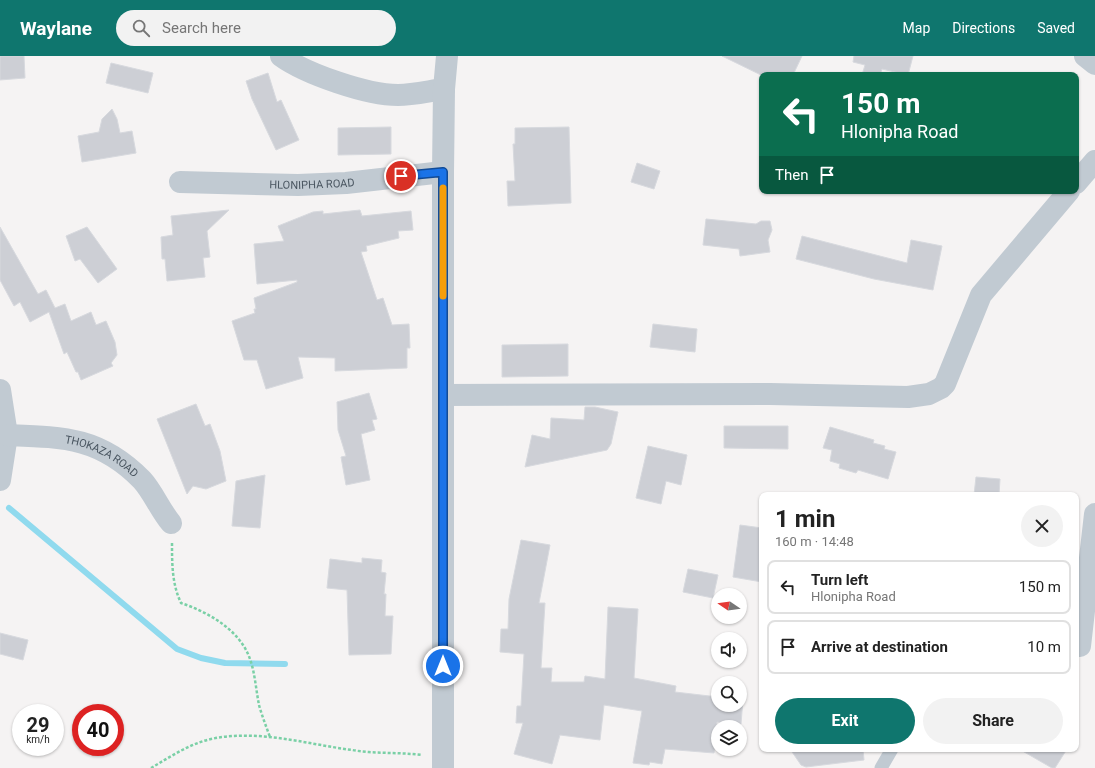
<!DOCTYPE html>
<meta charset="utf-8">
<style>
:root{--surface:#fff;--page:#f2f2f2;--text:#222;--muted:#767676;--line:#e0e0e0;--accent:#0f766e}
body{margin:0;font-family:Roboto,sans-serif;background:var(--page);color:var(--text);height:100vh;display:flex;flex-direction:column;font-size:15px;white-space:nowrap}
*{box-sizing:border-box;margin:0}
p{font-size:13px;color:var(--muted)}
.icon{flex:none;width:22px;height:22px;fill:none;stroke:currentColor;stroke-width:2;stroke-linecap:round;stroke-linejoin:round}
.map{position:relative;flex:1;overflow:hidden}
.side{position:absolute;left:759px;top:436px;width:320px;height:260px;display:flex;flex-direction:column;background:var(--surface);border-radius:8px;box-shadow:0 1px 3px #0004}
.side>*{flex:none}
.hud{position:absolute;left:759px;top:16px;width:320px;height:122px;border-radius:8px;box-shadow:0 1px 3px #0004;background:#0b6e4f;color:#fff;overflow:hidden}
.needle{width:26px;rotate:283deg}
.tools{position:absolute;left:711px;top:532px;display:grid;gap:8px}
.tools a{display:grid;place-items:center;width:36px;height:36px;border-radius:50%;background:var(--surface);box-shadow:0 1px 3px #0004;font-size:20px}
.speed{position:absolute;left:12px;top:648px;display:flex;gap:8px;font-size:20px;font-weight:700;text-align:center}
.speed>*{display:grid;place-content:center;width:52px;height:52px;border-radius:50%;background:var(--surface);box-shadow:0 1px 3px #0004;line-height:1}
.speed small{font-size:10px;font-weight:400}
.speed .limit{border:6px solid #d22;background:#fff;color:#111}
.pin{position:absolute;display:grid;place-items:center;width:34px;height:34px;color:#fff;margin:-17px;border:2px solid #fff;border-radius:50%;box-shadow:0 1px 4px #0007}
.me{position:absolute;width:44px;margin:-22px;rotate:0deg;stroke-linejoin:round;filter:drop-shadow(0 0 3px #0008)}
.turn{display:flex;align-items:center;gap:14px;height:84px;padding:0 16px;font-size:18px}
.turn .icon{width:52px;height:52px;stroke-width:2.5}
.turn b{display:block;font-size:28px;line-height:34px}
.then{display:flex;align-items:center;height:38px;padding:0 16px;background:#0003;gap:8px;font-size:15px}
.round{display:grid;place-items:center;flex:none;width:42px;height:42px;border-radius:21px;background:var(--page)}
.overview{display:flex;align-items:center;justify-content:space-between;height:68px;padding:0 16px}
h1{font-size:24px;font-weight:700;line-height:30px}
.button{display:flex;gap:8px;margin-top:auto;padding:8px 16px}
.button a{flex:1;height:46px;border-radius:24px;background:var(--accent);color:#fff;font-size:16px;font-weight:700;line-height:46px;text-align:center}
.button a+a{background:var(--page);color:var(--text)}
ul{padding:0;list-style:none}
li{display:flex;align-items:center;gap:12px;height:54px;margin:0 8px 6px;padding:0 8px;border:2px solid var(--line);border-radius:8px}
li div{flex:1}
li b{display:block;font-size:15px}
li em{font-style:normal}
header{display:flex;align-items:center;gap:24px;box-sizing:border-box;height:56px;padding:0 20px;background:var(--accent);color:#fff}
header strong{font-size:19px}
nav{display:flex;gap:22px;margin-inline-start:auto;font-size:14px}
.search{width:280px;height:36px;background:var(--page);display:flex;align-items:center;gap:10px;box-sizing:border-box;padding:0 14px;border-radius:22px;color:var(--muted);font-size:15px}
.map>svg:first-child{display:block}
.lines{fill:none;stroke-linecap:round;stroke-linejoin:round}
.stream{stroke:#90daee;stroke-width:6}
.building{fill:#cdcfd5;stroke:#d7d9de}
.path{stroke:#7ad0a6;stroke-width:2.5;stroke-dasharray:3 2;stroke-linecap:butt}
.service{stroke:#c1cad2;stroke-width:13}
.minor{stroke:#c1cad2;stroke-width:22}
.tertiary{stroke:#c1cad2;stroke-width:22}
.route-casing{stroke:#114b97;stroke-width:10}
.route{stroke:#1a73e8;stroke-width:7}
.slow{stroke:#f59e0b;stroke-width:7}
.labels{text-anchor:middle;stroke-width:3.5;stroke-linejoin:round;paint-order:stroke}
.street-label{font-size:11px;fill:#4a5661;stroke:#fff}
</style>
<header>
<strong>Waylane</strong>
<div class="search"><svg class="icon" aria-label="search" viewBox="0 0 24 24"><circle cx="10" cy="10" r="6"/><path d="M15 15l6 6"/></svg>Search here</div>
<nav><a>Map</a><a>Directions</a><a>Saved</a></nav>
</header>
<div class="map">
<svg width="1095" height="712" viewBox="0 0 1095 712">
<rect width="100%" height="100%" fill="#f5f3f3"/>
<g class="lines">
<polyline class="stream" points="9,452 177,593 201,602 225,607 285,608"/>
</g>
<g class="building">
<polygon points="0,0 24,0 25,22 0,24"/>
<polygon points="722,0 802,0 793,19 761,19"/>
<polygon points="854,0 913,0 908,19 882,13 880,19 862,19 865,9 853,6"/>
<polygon points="111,7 153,17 148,37 106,27"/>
<polygon points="268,17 277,46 281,44 299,84 276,94 252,43 246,25"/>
<polygon points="112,53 117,63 120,77 132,75 136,97 82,106 78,80 99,76 102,63"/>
<polygon points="391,71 391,98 338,99 338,72"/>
<polygon points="569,71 571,147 508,150 507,125 515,125 513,88 515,88 515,72"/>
<polygon points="637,107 660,115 654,133 631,126"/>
<polygon points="229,154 207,175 210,201 203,202 205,221 167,225 165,203 162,203 161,181 173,179 171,160"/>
<polygon points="360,154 362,160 411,155 413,174 398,175 399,182 366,190 367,195 361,196 377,244 383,242 392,269 409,268 410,292 407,292 407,312 335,315 335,302 298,301 303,322 266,333 257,304 244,304 232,265 255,257 254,253 256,253 254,242 297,226 297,224 257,228 254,188 284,185 278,170 313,156 323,155 323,158"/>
<polygon points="706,163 756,168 761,165 770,165 772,174 768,184 770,196 740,200 739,193 703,189"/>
<polygon points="0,171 38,238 46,234 55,252 65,248 71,265 91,256 96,269 106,265 115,286 117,299 111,307 113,310 81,324 78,316 76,316 67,296 64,298 49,256 30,266 20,246 14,250 0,224"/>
<polygon points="87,171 117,213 98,227 80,203 75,205 66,180"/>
<polygon points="802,180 907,207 911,184 942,190 933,234 874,223 796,203"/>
<polygon points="653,268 697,273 695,296 650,291"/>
<polygon points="568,288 568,320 502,321 502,289"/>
<polygon points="369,337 377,363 372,364 375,374 361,378 370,424 346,429 341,401 346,400 338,374 337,346"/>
<polygon points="196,348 205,370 210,368 220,395 226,425 206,433 193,430 187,438 157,363"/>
<polygon points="585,351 595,351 618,356 611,388 607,394 525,411 532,379 550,383 551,362 584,364"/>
<polygon points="724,370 788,370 788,393 724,392"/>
<polygon points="830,371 874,384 873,387 885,390 884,393 896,396 888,423 858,414 856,417 839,412 840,408 830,405 832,394 823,392"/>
<polygon points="648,390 687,399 681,429 666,425 661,448 636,442"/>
<polygon points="265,419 260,472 232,470 236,425"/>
<polygon points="976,421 1000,423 999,439 974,439"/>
<polygon points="740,469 762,472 762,526 733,521"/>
<polygon points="521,484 550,489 539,547 545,547 541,612 552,612 551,626 584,626 585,620 605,623 608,551 638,553 634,622 676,630 675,636 718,641 718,649 740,649 740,643 743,643 741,668 717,666 714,697 665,693 662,708 650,706 649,709 633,707 642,655 604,649 600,684 560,679 552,708 514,698 523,667 516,667 517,650 521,650 524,598 500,596 501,573 508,573 509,543"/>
<polygon points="362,502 382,504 381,516 386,517 384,538 386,538 385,560 393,560 391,598 349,599 347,534 327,532 330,503 362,507"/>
<polygon points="688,513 718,519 713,542 683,536"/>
<polygon points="0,577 28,584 23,604 0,598"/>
<polygon points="790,693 863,693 864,704 806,711 801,709"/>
<polygon points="1019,693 1067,693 1055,712 1052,712"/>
</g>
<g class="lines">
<g class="path">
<path d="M172,487C172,508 172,528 181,547C208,556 240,574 250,603C255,617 256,634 259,649C262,660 266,670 270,681"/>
<path d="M151,712C170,701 189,688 211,683C258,673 306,688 352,694C375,698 398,696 422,699"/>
</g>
<polyline class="service" points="881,712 892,693"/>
<g class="minor">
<path d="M281,0C306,18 367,39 398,39C413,39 429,35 444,33"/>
<polyline points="1085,0 1095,8"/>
<path id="s1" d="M180,126L298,129L346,127L443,116"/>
<polyline points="1076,127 1095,105"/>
<polyline points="0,334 7,379 0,424"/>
<polyline points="443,339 770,338 908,341 929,338 941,332 945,328 981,239 1069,135"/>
<path id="s2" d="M7,379C63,381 100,381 142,424C153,436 160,454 171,467"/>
<polyline points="1080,590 1095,458"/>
</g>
<polyline class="tertiary" points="443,712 443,116 444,33 447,0"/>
</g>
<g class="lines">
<g class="route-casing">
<polyline id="route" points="401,120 443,116 443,610"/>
</g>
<use href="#route" class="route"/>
<polyline class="slow" points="443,132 443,240"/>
</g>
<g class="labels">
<g class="street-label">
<text dy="4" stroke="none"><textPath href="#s1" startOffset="132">HLONIPHA ROAD</textPath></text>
<text dy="4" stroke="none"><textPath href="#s2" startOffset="99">THOKAZA ROAD</textPath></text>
</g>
</g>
</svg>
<div class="tools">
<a><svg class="needle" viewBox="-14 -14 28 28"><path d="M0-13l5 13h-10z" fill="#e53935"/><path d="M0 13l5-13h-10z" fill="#767676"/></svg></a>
<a><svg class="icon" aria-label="sound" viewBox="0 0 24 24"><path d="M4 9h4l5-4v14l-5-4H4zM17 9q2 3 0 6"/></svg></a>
<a><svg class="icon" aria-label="search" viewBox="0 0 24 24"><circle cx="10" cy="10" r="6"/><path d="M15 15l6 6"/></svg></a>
<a><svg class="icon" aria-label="layers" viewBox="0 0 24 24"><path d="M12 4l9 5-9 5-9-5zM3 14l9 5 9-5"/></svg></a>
</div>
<div class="speed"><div>29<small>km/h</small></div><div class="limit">40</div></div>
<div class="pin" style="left:401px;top:120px;background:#d93025"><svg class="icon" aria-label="arrive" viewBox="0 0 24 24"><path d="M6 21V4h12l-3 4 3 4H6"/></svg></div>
<svg class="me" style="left:443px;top:610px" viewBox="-20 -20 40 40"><circle r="17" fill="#1a73e8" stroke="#fff" stroke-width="3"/><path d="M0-11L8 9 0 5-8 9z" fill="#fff"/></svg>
<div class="hud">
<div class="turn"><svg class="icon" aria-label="left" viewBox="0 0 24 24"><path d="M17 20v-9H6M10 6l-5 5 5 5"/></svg><div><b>150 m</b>Hlonipha Road</div></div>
<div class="then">Then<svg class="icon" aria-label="arrive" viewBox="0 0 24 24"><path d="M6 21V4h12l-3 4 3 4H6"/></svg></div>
</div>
<section class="side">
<div class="overview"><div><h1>1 min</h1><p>160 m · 14:48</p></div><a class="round"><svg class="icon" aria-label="close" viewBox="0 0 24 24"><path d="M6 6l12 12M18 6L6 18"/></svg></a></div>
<ul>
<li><svg class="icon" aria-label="left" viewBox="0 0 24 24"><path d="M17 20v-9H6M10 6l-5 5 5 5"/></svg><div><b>Turn left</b><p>Hlonipha Road</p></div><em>150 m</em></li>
<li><svg class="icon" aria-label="arrive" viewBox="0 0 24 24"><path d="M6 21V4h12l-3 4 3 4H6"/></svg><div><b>Arrive at destination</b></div><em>10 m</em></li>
</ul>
<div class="button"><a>Exit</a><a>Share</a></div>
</section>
</div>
